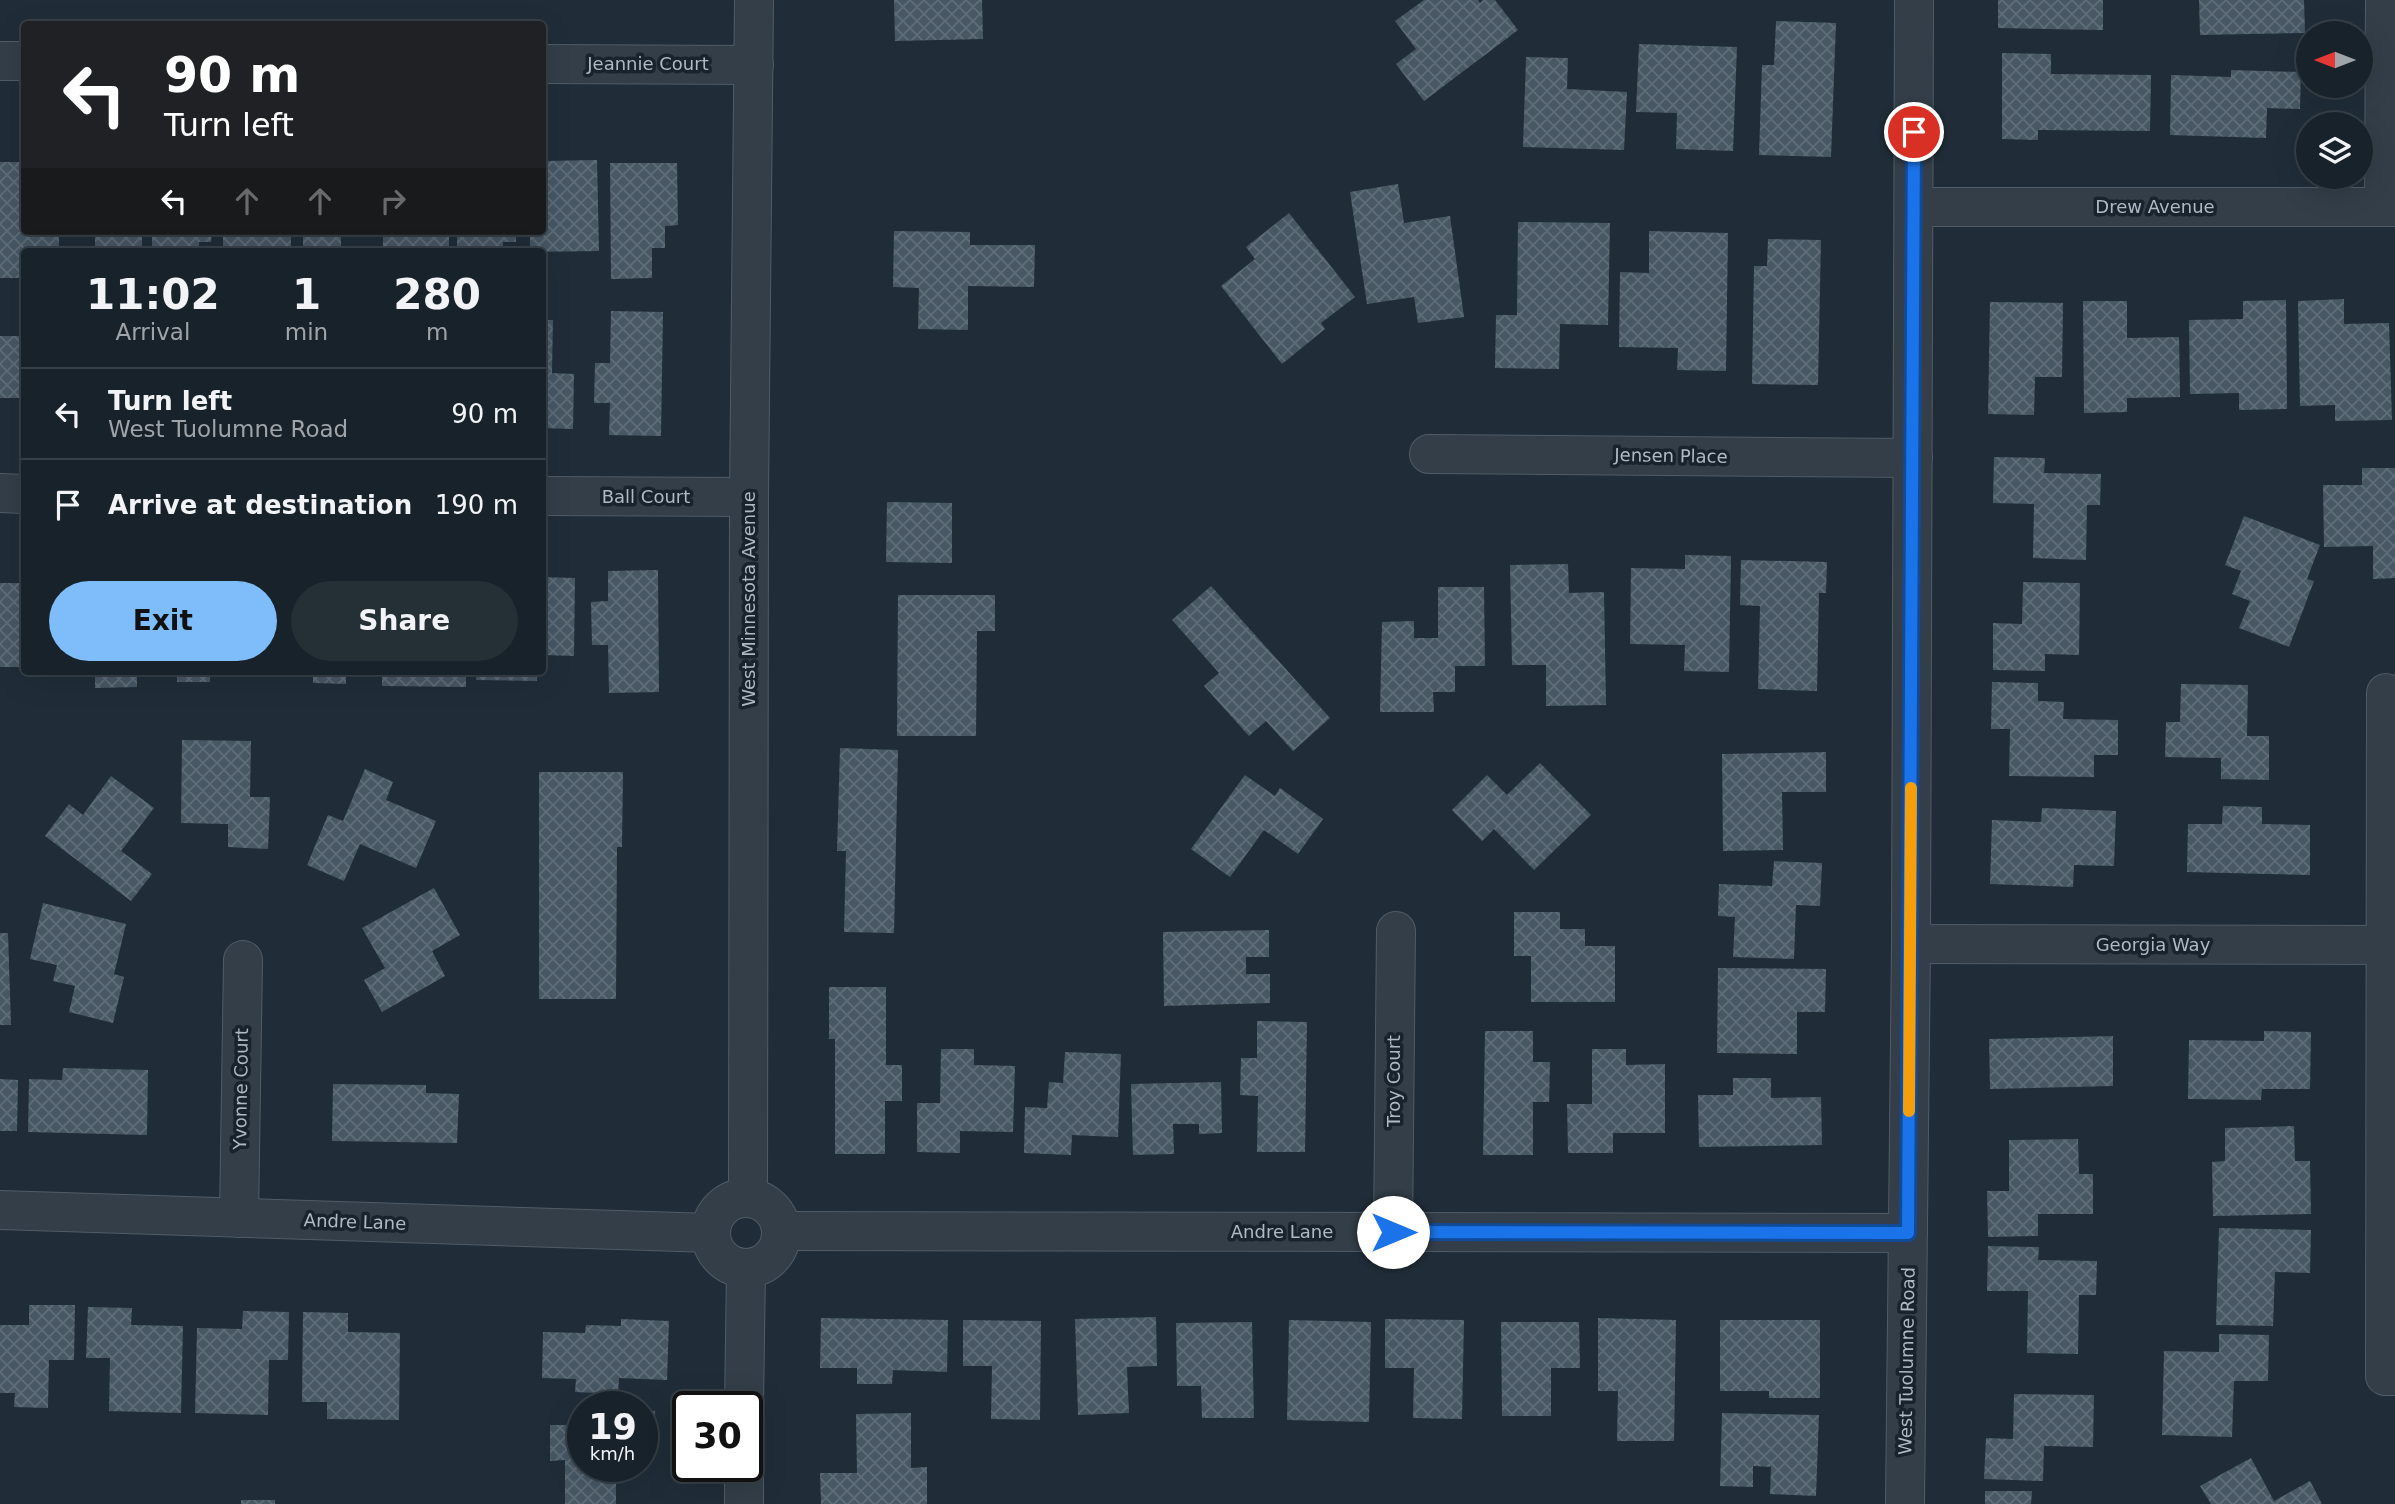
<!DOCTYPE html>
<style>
:root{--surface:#18222a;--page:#252f36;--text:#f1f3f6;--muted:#9fa4a8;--line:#363f47;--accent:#7ebdfa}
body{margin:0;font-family:"DejaVu Sans",sans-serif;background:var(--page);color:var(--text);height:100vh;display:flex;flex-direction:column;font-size:26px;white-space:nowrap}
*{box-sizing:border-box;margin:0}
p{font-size:23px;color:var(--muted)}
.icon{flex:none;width:38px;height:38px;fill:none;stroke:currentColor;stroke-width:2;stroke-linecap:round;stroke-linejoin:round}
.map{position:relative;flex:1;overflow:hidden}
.side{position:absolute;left:21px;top:248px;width:525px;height:427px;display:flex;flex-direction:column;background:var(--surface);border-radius:7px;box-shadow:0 7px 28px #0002,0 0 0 2px var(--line)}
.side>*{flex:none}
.guide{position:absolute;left:21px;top:21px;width:525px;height:214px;border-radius:7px;box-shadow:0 7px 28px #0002,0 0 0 2px var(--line);background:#202124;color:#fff;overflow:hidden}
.needle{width:46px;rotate:270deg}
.buttons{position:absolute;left:2296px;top:21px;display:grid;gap:14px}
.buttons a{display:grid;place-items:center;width:77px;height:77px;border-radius:50%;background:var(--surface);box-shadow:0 7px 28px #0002,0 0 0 2px var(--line);font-size:35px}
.speed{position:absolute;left:567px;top:1391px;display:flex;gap:14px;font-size:35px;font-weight:700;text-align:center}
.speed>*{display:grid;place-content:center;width:91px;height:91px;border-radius:50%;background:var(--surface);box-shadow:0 7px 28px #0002,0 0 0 2px var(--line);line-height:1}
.speed small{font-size:18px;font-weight:400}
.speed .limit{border:4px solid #111;border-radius:10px;background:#fff;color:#111}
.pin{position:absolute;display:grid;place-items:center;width:60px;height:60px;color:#fff;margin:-30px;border:4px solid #fff;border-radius:50%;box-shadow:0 2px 7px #0007}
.me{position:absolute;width:77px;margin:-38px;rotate:90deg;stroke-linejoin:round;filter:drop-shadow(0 0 5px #0008)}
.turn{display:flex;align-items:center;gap:24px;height:147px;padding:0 28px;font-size:32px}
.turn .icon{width:91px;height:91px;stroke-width:2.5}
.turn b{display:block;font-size:49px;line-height:60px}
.lanes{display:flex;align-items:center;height:66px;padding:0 28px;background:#0003;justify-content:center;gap:35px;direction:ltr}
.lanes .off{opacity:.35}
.eta{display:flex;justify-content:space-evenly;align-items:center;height:119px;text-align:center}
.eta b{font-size:42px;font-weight:600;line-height:49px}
.cta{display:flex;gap:14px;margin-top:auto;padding:14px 28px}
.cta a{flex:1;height:80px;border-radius:42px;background:var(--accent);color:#111;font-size:28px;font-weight:600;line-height:80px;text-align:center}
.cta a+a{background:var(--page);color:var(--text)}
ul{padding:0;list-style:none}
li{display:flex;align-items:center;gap:21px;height:91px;padding:0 28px;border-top:2px solid var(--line)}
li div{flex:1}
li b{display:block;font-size:26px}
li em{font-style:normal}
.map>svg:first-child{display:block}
.building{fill:url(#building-cross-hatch)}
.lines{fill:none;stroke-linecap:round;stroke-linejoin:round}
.minor-casing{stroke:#515c66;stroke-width:40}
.minor{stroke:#333e48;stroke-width:38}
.route-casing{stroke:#114b97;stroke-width:18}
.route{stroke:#1a73e8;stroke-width:12}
.slow{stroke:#f59e0b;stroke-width:12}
.labels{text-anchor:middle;stroke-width:7;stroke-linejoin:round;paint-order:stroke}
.street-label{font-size:18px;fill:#adb9c5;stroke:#19232c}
</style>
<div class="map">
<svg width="2395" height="1504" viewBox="0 0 2395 1504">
<defs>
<pattern id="building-cross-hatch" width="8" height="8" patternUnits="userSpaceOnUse" patternTransform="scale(1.75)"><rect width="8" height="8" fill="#475764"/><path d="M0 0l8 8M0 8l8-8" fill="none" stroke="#5f6d79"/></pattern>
</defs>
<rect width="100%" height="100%" fill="#202d38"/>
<g class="building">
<polygon points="894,0 982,0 983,39 895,41"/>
<polygon points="1424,0 1478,0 1480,3 1483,0 1495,0 1518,30 1424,101 1396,64 1416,49 1395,21"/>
<polygon points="1998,0 2103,0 2103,30 1998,28"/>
<polygon points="2199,0 2304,0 2305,33 2200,35"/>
<polygon points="1776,21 1836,23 1831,157 1759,155 1762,65 1774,65"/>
<polygon points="1639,44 1737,47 1733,151 1676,149 1677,113 1636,112"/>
<polygon points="2002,53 2051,54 2051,74 2151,75 2150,131 2038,130 2038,140 2002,139"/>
<polygon points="1526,57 1568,58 1567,89 1627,92 1624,150 1523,147"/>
<polygon points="2231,70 2301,72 2300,109 2267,108 2266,138 2170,135 2171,75 2231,77"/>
<polygon points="597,160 599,251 530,252 530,231 542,231 542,161"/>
<polygon points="0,162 24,162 24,231 59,231 59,246 35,246 35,252 24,252 24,278 0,278"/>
<polygon points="610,163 677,163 678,225 665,226 665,248 652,248 652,278 611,279"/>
<polygon points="1398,184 1404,223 1450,216 1464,317 1418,323 1414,297 1367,304 1350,192"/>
<polygon points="1289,213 1355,297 1321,323 1325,329 1282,364 1221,286 1255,259 1246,247"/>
<polygon points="1518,222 1610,223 1608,325 1560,324 1559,369 1495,368 1496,315 1517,315"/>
<rect x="95" y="231" width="47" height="19"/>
<polygon points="152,231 212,231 211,242 199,242 199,252 152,252"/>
<rect x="223" y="231" width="68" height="21"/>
<rect x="303" y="231" width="38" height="21"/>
<rect x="383" y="231" width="66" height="21"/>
<polygon points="457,231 516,231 516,242 503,242 503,252 457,252"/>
<polygon points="894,231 970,232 970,245 1035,245 1034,287 968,286 968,330 918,329 919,288 893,287"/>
<polygon points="1649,231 1728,233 1726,371 1677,370 1678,348 1619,347 1620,272 1649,273"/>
<polygon points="1768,239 1821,240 1818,385 1752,384 1754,266 1767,266"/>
<polygon points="2344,299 2344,324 2389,323 2392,420 2335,421 2335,405 2300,406 2298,301"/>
<polygon points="2286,300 2287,409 2239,410 2239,393 2190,394 2189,320 2243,319 2243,301"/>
<polygon points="2083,301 2127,301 2127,338 2179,337 2180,397 2127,398 2127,412 2084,413"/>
<polygon points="1990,302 2063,303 2062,377 2035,377 2034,415 1988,414"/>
<polygon points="611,311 663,312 661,436 609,435 610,403 594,403 595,363 610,363"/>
<polygon points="542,320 553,320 552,373 574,374 573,429 542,428"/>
<rect x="0" y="336" width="24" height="62"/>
<polygon points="1994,457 2045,458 2044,473 2101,474 2100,505 2087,505 2086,560 2033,558 2034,504 1993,503"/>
<polygon points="2362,468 2395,468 2395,578 2373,579 2373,546 2324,547 2323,485 2362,485"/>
<polygon points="887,502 952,503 952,563 886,562"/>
<polygon points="2244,516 2320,545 2307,579 2314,581 2289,647 2239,628 2250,601 2232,594 2241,571 2225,565"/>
<polygon points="1685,555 1731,556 1729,672 1684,671 1685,645 1630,644 1631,568 1685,569"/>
<polygon points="1741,560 1827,562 1826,593 1819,593 1817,691 1758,689 1760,606 1740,605"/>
<polygon points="1568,564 1569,593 1604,592 1606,705 1546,706 1546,665 1512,665 1510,565"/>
<polygon points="658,570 659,692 609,693 608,645 592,645 591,602 608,601 608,571"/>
<polygon points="542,577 575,578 574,656 542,655"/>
<polygon points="2023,582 2080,583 2079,655 2045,654 2045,671 1993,670 1993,623 2022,624"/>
<rect x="0" y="583" width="24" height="84"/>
<polygon points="1211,586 1330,718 1293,751 1266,721 1249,736 1204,686 1219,673 1172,620"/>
<polygon points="1438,587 1484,587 1485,666 1455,666 1455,692 1433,692 1434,712 1380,712 1382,622 1414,621 1414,638 1438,638"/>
<polygon points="898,595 995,595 995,631 977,631 976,736 897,736"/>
<polygon points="95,672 137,672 137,687 95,688"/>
<rect x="177" y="672" width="33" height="10"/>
<polygon points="313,672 346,672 346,684 313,683"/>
<polygon points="382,672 466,672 466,687 382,686"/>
<polygon points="477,672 537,672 537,681 476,680"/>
<polygon points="1992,682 2038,683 2038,701 2064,702 2063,719 2118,720 2118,755 2094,755 2094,777 2009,776 2010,729 1991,729"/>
<polygon points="2181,684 2248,685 2247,736 2269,736 2269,780 2221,779 2221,758 2165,757 2166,722 2180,722"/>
<polygon points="182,740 251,741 250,797 270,797 268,849 228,847 228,824 181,823"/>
<polygon points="840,748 898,750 894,933 844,932 846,851 837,851"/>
<polygon points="1826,752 1826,792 1782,792 1783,850 1723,851 1722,754"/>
<polygon points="1540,763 1591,815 1534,870 1494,829 1482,841 1452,810 1487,775 1507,795"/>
<polygon points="365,769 393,782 386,800 436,821 416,868 360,844 344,881 307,865 328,815 343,821"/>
<polygon points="539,772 623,772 622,847 617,847 616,999 539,999"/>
<polygon points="1245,775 1275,796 1280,788 1323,819 1298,854 1264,830 1230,877 1191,849"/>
<polygon points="111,776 154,808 121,851 152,874 131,901 45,836 69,804 83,815"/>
<polygon points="2223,806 2262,807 2262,824 2310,825 2310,875 2187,872 2188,824 2222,824"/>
<polygon points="2042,808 2116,811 2114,866 2074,865 2073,887 1990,884 1992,820 2041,822"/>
<polygon points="1774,861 1822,863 1820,906 1796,905 1794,959 1733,957 1735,917 1718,916 1719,884 1772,886"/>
<polygon points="434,888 460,935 432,951 445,976 382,1012 364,980 385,968 362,928"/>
<polygon points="43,903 126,924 114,974 124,977 113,1023 69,1012 75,986 53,981 57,965 30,959"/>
<polygon points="1514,912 1560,912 1560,929 1585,929 1585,946 1615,946 1615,1002 1531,1002 1531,956 1514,956"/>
<polygon points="1269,930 1269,957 1246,957 1246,974 1270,974 1270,1003 1164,1006 1163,932"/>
<polygon points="0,933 8,933 11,1025 0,1025"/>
<polygon points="1718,968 1826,969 1825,1012 1797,1012 1797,1054 1717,1053"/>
<polygon points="829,987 886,987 886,1065 902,1065 902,1101 885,1101 885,1154 835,1154 835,1039 829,1039"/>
<polygon points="1257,1021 1307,1022 1305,1152 1257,1152 1258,1096 1240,1095 1241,1058 1257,1058"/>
<polygon points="1485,1031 1533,1031 1533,1062 1550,1062 1549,1102 1533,1102 1533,1155 1483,1155"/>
<polygon points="2264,1031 2311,1032 2310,1089 2262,1089 2261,1100 2188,1099 2189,1040 2264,1041"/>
<polygon points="2113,1036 2113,1086 1990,1089 1989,1039"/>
<polygon points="941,1049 974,1049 974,1065 1015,1066 1013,1132 960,1131 960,1153 917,1152 917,1103 940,1103"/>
<polygon points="1592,1049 1626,1049 1626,1065 1665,1064 1665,1133 1613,1133 1613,1153 1568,1153 1567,1104 1592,1104"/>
<polygon points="1065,1052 1121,1054 1118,1137 1072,1135 1071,1155 1024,1153 1025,1107 1047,1108 1049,1082 1063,1083"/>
<polygon points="63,1068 148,1070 147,1135 28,1132 29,1079 62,1080"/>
<polygon points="1733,1078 1771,1078 1771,1098 1821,1097 1822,1145 1699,1147 1698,1095 1733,1095"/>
<polygon points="0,1079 18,1080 17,1131 0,1131"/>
<polygon points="1221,1082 1222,1133 1199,1134 1199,1124 1173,1124 1174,1154 1133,1155 1131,1084"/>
<polygon points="333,1084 426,1085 426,1093 459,1094 457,1143 332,1141"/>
<polygon points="2294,1126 2295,1161 2310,1161 2311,1214 2213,1216 2212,1162 2225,1161 2225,1128"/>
<polygon points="2078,1139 2079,1174 2093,1174 2093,1214 2038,1214 2038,1236 1988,1237 1987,1191 2009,1191 2009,1140"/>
<polygon points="2219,1228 2311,1230 2310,1273 2275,1272 2273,1326 2216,1325"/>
<polygon points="1988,1246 2039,1247 2038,1260 2097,1261 2096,1295 2079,1295 2078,1354 2027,1353 2028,1291 1987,1291"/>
<polygon points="29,1305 75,1305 74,1360 49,1360 48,1408 14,1407 15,1393 0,1393 0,1325 29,1325"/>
<polygon points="88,1307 132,1308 131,1325 183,1326 181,1413 109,1411 110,1358 86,1358"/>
<polygon points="243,1311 289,1312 288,1360 269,1360 268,1415 195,1413 197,1328 242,1329"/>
<polygon points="303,1312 348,1313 348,1332 400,1333 399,1420 327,1419 327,1402 302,1402"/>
<polygon points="1156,1317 1157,1366 1127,1367 1129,1413 1078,1415 1075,1319"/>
<polygon points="821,1318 948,1320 947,1372 893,1370 892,1384 857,1384 857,1368 820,1368"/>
<polygon points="1598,1318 1676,1320 1674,1441 1617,1441 1618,1391 1598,1391"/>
<polygon points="621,1319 669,1321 667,1380 619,1378 618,1394 575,1392 576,1379 542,1378 543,1332 585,1333 586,1325 621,1326"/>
<polygon points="1385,1319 1464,1320 1462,1419 1413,1418 1414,1368 1385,1368"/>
<polygon points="963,1320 1041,1321 1040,1420 991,1419 992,1366 963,1366"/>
<polygon points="1289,1320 1371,1322 1369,1422 1287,1420"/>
<polygon points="1720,1320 1820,1320 1820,1398 1769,1398 1769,1391 1720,1391"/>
<polygon points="1252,1322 1254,1418 1202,1418 1201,1386 1177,1386 1176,1323"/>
<polygon points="1501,1322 1579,1322 1580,1368 1551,1368 1551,1416 1502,1416"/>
<polygon points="2219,1334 2269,1335 2268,1381 2234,1381 2232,1437 2162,1435 2164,1351 2219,1352"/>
<polygon points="2014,1394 2094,1395 2093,1447 2044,1446 2043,1481 1984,1479 1986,1438 2013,1439"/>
<polygon points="642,1411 655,1411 656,1455 642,1455"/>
<polygon points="911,1413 911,1468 927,1467 927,1504 821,1504 820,1473 857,1473 856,1414"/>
<polygon points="1722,1413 1819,1415 1816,1496 1770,1494 1771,1467 1753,1466 1753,1487 1720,1486"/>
<polygon points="550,1425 583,1425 583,1466 616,1466 616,1504 565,1504 565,1460 550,1461"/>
<polygon points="2251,1458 2274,1501 2310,1481 2322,1504 2211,1504 2200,1486"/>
<polygon points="1985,1491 2032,1491 2031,1504 1985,1504"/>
<rect x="241" y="1500" width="34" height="4"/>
</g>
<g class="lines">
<g class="minor-casing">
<g id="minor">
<polyline points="0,61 24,61"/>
<polyline points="542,64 754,65"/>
<polyline points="1915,207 2395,207"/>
<polyline points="2384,207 2385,0"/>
<polyline points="1429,454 1913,458"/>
<polyline points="0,493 24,494"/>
<polyline points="542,496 749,497"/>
<polyline points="2386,693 2385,1376 2395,1376"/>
<polyline points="1911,944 2395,945"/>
<circle cx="746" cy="1233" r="35"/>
<polyline points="748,1198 749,497 754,0"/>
<polyline points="0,1210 711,1233"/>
<polyline points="239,1218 243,960"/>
<polyline points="781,1231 1908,1233"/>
<polyline points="1393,1232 1396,931"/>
<polyline points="744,1407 746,1269"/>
<polyline points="744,1504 744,1466"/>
<polyline points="1905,1504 1911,944 1914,0"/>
</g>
</g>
<use href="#minor" class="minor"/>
</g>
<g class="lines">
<g class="route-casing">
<polyline id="route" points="1393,1232 1908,1233 1914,132"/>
</g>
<use href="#route" class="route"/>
<polyline class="slow" points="1909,1111 1911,788"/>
</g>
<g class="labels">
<g class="street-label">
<text x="648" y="70">Jeannie Court</text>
<text x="2155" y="213">Drew Avenue</text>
<text transform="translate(1671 456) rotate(1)" y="6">Jensen Place</text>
<text x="646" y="503">Ball Court</text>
<text transform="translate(749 599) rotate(-90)" y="6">West Minnesota Avenue</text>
<text x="2153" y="951">Georgia Way</text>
<text transform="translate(1394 1081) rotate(-90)" y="6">Troy Court</text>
<text transform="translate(241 1089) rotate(-89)" y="6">Yvonne Court</text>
<text transform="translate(355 1222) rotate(2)" y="6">Andre Lane</text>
<text x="1282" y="1238">Andre Lane</text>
<text transform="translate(1907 1361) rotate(-89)" y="6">West Tuolumne Road</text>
</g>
</g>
</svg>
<div class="buttons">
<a><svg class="needle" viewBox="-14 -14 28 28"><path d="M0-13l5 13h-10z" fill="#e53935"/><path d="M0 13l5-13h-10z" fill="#9fa4a8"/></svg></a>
<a><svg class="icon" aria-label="layers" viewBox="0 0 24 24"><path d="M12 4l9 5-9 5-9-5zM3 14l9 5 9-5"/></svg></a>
</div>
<div class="speed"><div>19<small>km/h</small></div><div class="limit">30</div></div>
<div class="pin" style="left:1914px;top:132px;background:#d93025"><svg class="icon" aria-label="arrive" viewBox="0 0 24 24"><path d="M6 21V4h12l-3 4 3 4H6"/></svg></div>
<svg class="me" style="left:1393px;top:1232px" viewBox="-20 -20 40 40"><circle r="19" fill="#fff"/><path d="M0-13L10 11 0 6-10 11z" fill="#1a73e8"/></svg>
<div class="guide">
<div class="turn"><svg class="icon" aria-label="left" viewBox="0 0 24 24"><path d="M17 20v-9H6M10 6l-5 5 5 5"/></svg><div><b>90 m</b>Turn left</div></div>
<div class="lanes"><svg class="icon" aria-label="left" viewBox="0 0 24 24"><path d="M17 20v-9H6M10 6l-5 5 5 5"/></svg><svg class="icon off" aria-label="ahead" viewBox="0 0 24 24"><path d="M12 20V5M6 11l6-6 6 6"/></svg><svg class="icon off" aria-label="ahead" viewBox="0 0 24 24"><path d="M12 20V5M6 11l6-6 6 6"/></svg><svg class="icon off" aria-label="right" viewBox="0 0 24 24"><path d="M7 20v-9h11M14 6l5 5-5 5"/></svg></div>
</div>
<section class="side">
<div class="eta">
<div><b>11:02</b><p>Arrival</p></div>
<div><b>1</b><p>min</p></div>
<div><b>280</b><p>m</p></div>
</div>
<ul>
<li><svg class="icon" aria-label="left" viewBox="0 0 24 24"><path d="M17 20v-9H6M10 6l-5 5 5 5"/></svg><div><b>Turn left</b><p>West Tuolumne Road</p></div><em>90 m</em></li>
<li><svg class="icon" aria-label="arrive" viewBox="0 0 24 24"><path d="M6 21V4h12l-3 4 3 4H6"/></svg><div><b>Arrive at destination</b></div><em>190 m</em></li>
</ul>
<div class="cta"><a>Exit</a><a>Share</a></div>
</section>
</div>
